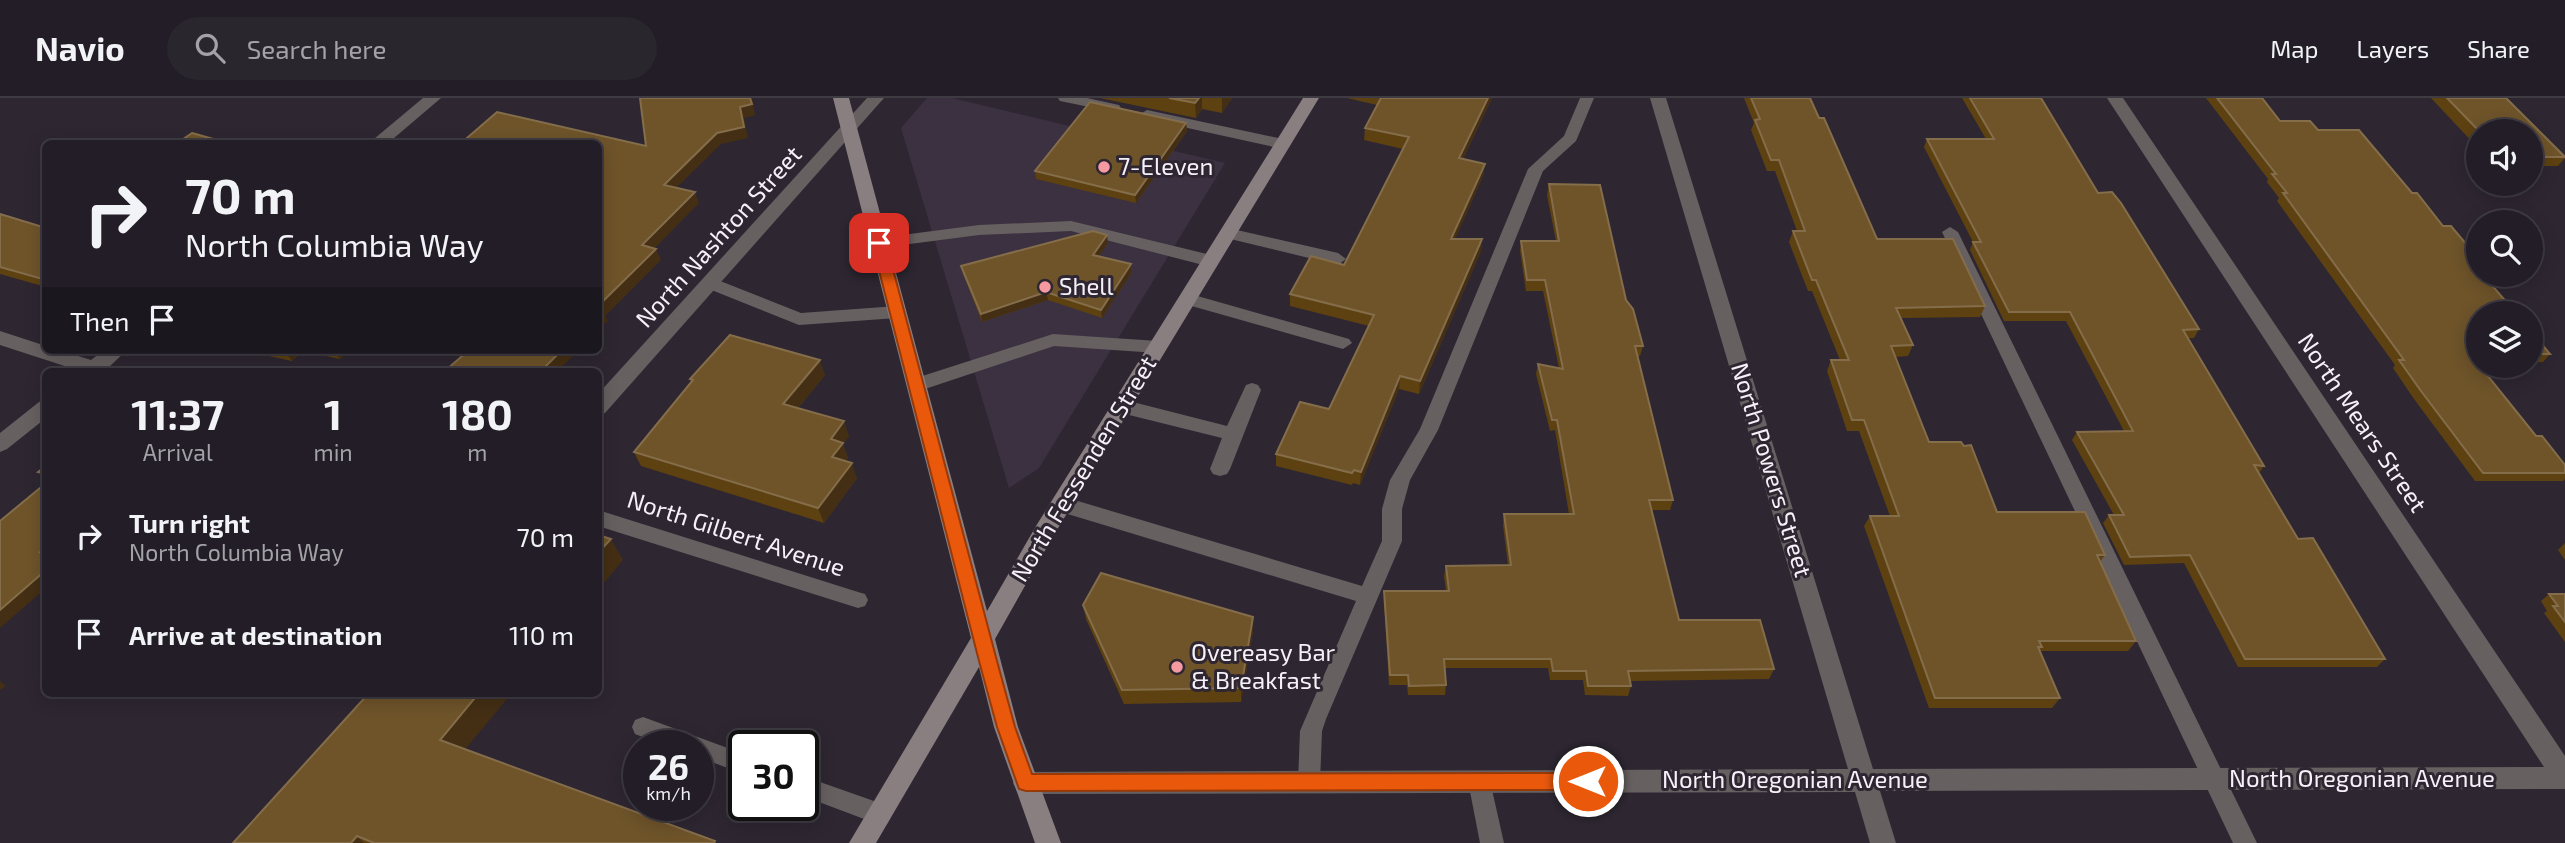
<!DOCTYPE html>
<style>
:root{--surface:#221d26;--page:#2a262e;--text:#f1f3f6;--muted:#a2a2a7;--line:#3f3b43}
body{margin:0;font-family:"Exo 2",sans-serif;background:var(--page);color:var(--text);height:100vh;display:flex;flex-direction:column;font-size:26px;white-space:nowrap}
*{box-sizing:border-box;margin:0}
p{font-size:23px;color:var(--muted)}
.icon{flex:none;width:38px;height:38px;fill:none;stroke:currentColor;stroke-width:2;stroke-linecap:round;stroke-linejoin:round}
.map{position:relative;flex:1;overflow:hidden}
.panel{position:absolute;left:42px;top:270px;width:560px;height:329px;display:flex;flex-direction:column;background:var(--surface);border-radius:10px;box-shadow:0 4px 18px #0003,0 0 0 2px var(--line)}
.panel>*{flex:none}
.guide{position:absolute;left:42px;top:42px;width:560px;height:214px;border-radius:10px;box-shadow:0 4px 18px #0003,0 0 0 2px var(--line);background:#221d26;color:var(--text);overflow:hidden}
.controls{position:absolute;left:2466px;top:21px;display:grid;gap:14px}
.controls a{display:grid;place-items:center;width:77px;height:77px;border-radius:50%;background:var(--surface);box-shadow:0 4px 18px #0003,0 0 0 2px var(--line);font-size:35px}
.speed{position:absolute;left:623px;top:632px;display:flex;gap:14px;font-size:35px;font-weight:700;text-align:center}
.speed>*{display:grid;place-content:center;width:91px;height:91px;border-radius:50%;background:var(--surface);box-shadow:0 4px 18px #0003,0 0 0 2px var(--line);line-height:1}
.speed small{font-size:18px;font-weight:400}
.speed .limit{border:4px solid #111;border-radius:10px;background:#fff;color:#111}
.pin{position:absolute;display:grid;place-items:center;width:60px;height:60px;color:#fff;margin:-30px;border-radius:14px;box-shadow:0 4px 10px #0006}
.me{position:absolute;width:77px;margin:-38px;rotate:270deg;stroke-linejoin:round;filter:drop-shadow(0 0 5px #0008)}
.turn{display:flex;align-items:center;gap:24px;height:147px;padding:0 28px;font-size:32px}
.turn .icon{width:91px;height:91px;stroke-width:2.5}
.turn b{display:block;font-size:49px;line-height:60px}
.then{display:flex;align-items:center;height:66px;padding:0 28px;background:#0003;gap:14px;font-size:26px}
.eta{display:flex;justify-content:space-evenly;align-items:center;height:119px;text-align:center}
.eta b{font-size:42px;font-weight:700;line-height:49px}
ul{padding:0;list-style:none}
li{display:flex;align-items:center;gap:21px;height:98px;padding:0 28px}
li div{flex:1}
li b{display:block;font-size:26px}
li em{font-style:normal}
header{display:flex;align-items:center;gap:42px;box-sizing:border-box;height:98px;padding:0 35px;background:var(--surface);border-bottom:2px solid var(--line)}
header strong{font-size:33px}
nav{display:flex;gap:38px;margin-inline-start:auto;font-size:24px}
.search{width:490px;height:63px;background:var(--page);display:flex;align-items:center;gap:18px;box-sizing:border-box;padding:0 24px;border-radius:38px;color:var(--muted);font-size:26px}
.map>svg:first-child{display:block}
.built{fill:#3b3141}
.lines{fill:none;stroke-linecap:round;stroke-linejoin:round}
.lane{fill:#676061;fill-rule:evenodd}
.street{fill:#676061;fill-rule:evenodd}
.secondary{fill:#897e80;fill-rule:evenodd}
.wall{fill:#5e4111}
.shaded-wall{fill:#442f14}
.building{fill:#6f542a;stroke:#846d4a;stroke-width:2}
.route{fill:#ea580c;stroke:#983908;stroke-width:2}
.poi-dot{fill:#f49aa0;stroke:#2e2732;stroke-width:2.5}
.labels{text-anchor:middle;stroke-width:6;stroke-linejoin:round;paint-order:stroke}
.poi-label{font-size:24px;fill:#f6f1f8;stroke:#2e2732;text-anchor:start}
.street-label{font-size:24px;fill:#f6f1f8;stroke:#2e2732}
</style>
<header>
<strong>Navio</strong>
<div class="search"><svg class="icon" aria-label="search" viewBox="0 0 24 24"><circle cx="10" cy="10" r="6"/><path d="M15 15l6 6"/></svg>Search here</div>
<nav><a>Map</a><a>Layers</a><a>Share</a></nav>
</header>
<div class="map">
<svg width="2565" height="745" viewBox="0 0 2565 745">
<rect width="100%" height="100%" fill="#2e2732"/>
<polygon class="built" points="927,0 952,0 1225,65 1039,370 1009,390 901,30"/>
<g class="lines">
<g class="lane">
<polygon points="1058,0 1087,0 1119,7 1121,10 1114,14 1060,3"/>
<polygon points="1580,0 1594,0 1576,43 1543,73 1438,332 1410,382 1402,411 1402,443 1326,621 1322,633 1320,684 1317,691 1309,694 1301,691 1298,684 1300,633 1356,503 1061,414 1054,411 1051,406 1054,401 1061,398 1362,488 1382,443 1382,411 1390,382 1420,331 1528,71 1564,38"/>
<polygon points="1147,12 1283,41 1291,46 1283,51 1142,20 1139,17"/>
<polygon points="1071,123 1211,157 1219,163 1211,169 1071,133 979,137 879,150 871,145 879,140 979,127"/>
<polygon points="1950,129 1958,134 2257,745 2233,745 1942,134"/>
<polygon points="1228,130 1338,155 1346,161 1338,167 1222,139 1220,135"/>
<polygon points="710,179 801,215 897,208 906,214 897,220 799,227 704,189 701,185"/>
<polygon points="1187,195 1349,241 1352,245 1343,251 1181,205 1178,201 1181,197"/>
<polygon points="1053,236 1158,243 1164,245 1167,249 1164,253 1158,255 1054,248 916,294 910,292 907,287 910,282"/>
<polygon points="1252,285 1258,287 1261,292 1230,371 1227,376 1220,378 1213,376 1210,371 1222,340 1121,315 1114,313 1112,308 1114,303 1121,301 1227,328 1246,287"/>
<polygon points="598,412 858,494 865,496 868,502 865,508 858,510 598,428"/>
<polygon points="643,619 744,656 744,676 698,659 698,648 666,648 635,636 632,629 635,622"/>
<polygon points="1479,673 1487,676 1490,683 1504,745 1480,745 1468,683 1471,676"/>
<polygon points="803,678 888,708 892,716 888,724 880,727 803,698"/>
</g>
<g class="street">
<polygon points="423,0 441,0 387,46 368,46"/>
<polygon points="867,0 884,0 605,315 598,317 598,296"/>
<polygon points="1650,0 1666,0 1873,671 2544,669 2107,0 2123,0 2565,658 2565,691 1880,693 1896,745 1870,745 1855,694 1026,696 1017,693 1013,685 1017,677 1026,674 1848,671"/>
<polygon points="0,233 46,248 46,252 59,252 91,262 104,252 127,252 109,269 112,273 80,273 0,247"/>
<polygon points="46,302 46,320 7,351 0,354 0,335 39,304"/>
</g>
<polygon class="secondary" points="833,0 849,0 987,513 1036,428 1303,0 1319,0 1052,440 995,541 1018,629 1061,745 1035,745 994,629 979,569 876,745 849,745 971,540"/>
</g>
<g class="wall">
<polygon points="1100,0 1232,0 1222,15 1202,11 1196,20"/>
<polygon points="1347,0 1492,0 1463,61 1485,66 1483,78 1455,141 1482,141 1481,153 1419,296 1399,291 1360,387 1353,385 1352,387 1276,368 1276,356 1329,311 1369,228 1290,208 1290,196 1344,167 1403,51 1364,42 1365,30 1377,7"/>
<polygon points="1744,0 1810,0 1877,141 1985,208 1980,219 1901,220 1913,247 1908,258 1895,259 1929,344 1997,414 2105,457 2100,464 2136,543 2128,553 2040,553 2060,600 2052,610 1929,610 1864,428 1870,418 1890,418 1859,333 1847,333 1827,273 1831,262 1840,262 1812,193 1808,193 1789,144 1793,133 1797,133 1775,73 1767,73 1751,32 1754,25"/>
<polygon points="1962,0 2041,0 2098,95 2199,231 2194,240 2188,240 2264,368 2259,375 2298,441 2385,561 2377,569 2238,569 2184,465 2124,467 2103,425 2109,417 2114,417 2072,342 2077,334 2124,333 2066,223 2004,223 1970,152 1973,144 1924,49 1927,41 1986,41"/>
<polygon points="2206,0 2262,0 2280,23 2318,32 2412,95 2443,128 2478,160 2478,265 2477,265 2536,338 2565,367 2565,381 2563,383 2475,383 2414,301 2393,270 2395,267 2277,103 2279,100 2267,84 2268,81"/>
<polygon points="2431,0 2506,0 2565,58 2565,60 2558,68 2530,68 2530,33 2478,33 2478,50"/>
<polygon points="1186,25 1187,33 1136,105 1036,81 1035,73"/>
<polygon points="1549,86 1626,202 1643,248 1640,258 1638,258 1673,402 1670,412 1652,412 1679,522 1774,571 1769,581 1630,583 1631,588 1628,598 1585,597 1583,582 1550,582 1548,570 1445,570 1446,587 1445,597 1408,597 1407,587 1389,587 1384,503 1384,493 1446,493 1444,478 1446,468 1508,467 1503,427 1504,416 1569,416 1555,332 1550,333 1536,276 1538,266 1559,270 1543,193 1526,193 1520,153 1521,143 1556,143 1547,97"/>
<polygon points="0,116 46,130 46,189 0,176"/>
<polygon points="1108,145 1099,158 1131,166 1132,174 1102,220 1048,202 982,224 963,176 961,168"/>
<polygon points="2530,232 2550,256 2543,264 2530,264"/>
<polygon points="242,252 349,252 340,261 303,253 292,263"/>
<polygon points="825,277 798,310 849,338 843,346 848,360 845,363 857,380 824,425 641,368 634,354 692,284 690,281"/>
<polygon points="2565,445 2565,462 2558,452"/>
<polygon points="2549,496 2565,496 2565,544 2544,515 2547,513 2541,503"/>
<polygon points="1083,507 1253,533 1241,604 1124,606 1086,521"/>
<polygon points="465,651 715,743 716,745 233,745"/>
</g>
<g class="shaded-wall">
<polygon points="750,0 752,0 755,17 744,20 748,40 721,46 669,97 664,87"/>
<polygon points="1199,0 1202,0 1202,11 1196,20 1195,5"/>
<polygon points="1222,0 1232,0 1222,15"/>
<polygon points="1488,0 1492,0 1457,73 1459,60"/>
<polygon points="1186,25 1187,33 1136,105 1135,97"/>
<polygon points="1485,66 1483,78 1450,153 1451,141"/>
<polygon points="695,94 699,105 647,158 642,147"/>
<polygon points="1107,137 1108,145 1094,165 1093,157"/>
<polygon points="1482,141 1481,153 1419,296 1420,283"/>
<polygon points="656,151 661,162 605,218 608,223 598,232 598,208"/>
<polygon points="1131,166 1132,174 1102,220 1101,212"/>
<polygon points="1046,194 1048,202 982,224 981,216"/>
<polygon points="284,252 303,252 303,253 292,263"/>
<polygon points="333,252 349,252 340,261"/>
<polygon points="562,252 579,252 558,273 541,273"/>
<polygon points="820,262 825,277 789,321 783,306"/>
<polygon points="1400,278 1399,291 1360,387 1361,374"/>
<polygon points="844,323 849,338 843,346 848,360 837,374 832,359 831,341"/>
<polygon points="852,365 857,380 824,425 818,410"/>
<polygon points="611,441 623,462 598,492 598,455"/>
<polygon points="46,472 46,490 0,530 0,512"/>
<polygon points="1253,519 1253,533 1241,604 1241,590"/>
<polygon points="0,583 6,588 0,592"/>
<polygon points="479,595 512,595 457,661 440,642"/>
<polygon points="357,738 364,745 351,745"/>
</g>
<g class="building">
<polygon points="640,0 750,0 752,6 740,9 744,29 717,35 664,87 695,94 642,147 656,151 598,208 598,46 460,46 497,14 646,48"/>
<polygon points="1169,0 1199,0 1195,5"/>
<polygon points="1381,0 1488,0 1459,60 1485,66 1451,141 1482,141 1420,283 1400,278 1361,374 1354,372 1352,375 1276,356 1300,304 1329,311 1374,217 1290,196 1311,158 1344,167 1409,39 1365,30"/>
<polygon points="1751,0 1810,0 1819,20 1824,20 1877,141 1953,141 1985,208 1896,210 1913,247 1891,248 1929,344 1961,344 1964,348 1971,347 1997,414 2085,414 2105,457 2097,457 2136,543 2039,543 2042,549 2038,549 2060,600 1935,600 1870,418 1899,418 1864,322 1852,322 1831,262 1849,262 1816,182 1812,182 1793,133 1805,133 1779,62 1771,62 1755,22 1760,21"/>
<polygon points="1970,0 2041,0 2098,95 2112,94 2121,105 2199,231 2183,232 2264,368 2254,367 2298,441 2313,440 2385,561 2245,561 2190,457 2130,459 2109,417 2124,417 2077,334 2133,333 2070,214 2009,214 1973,144 1981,144 1927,41 1994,41"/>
<polygon points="2217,0 2262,0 2280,23 2310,23 2318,32 2359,32 2412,95 2417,95 2443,128 2451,128 2478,160 2478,164 2473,164 2478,171 2478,177 2483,177 2516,215 2478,215 2478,257 2471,257 2536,338 2542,338 2565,367 2565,375 2483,375 2421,293 2399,262 2404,262 2283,95 2287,95 2272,76 2276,76"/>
<polygon points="2447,0 2506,0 2565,59 2530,59 2530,33 2479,33"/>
<polygon points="1090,4 1186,25 1135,97 1035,73"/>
<polygon points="192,35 231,46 176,46"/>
<polygon points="1549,86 1600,87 1626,202 1633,211 1643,248 1635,248 1673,402 1649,402 1679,522 1760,522 1774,571 1628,573 1631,588 1588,588 1586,573 1553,573 1551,561 1444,561 1446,587 1409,588 1408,577 1390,577 1384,493 1449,493 1446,468 1511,467 1504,416 1574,416 1557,322 1552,322 1538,266 1563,271 1545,182 1527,182 1521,143 1559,143"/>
<polygon points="0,116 46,130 46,182 0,169"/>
<polygon points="1093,133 1107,137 1093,157 1131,166 1101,212 1046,194 981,216 961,168"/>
<polygon points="2530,232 2550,256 2530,256"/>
<polygon points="730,237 820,262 783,306 844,323 831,341 843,345 832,359 852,365 818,410 634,354 693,282 690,281"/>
<polygon points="469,252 562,252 541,273 445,273"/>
<polygon points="46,368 46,376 38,374"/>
<polygon points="46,385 46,449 40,454 46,456 46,472 0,512 0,423"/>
<polygon points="598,437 611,441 598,455"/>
<polygon points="1101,475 1253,519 1241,590 1122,592 1083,507"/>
<polygon points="2549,496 2565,496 2565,524 2553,508 2558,508"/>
<polygon points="369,595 479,595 440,642 715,743 714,745 374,745 357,738 351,745 233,745"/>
</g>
<polygon class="route" points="879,140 886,145 997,563 1015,629 1032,676 1588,675 1595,677 1598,683 1595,689 1588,692 1026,693 1019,691 997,629 979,563 872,145"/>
<g class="poi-dot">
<circle cx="1104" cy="69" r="7"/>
<circle cx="1045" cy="189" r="7"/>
<circle cx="1177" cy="569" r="7"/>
</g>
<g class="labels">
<g class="poi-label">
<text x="1118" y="77">7-Eleven</text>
<text x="1059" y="197">Shell</text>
<text x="1191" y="563">Overeasy Bar<tspan x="1191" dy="28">&amp; Breakfast</tspan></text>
</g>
<g class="street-label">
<text transform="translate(719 139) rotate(-48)" y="8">North Nashton Street</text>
<text transform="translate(2362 325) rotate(56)" y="8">North Mears Street</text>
<text transform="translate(1084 371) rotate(-59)" y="8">North Fessenden Street</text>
<text transform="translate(1771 372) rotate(73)" y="8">North Powers Street</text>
<text transform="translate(736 436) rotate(18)" y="8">North Gilbert Avenue</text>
<text x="2362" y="689">North Oregonian Avenue</text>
<text x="1795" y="690">North Oregonian Avenue</text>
</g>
</g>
</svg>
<div class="controls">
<a><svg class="icon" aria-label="sound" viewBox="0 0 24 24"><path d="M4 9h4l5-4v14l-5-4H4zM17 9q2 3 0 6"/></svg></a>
<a><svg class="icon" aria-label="search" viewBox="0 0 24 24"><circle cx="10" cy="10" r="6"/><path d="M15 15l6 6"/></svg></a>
<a><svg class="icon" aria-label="layers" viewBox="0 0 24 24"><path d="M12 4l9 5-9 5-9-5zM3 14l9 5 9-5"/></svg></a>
</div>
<div class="speed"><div>26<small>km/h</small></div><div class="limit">30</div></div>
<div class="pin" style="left:879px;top:145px;background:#d93025"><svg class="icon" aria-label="arrive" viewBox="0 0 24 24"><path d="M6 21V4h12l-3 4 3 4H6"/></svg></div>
<svg class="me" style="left:1588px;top:683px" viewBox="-20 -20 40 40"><circle r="17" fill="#ea580c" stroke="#fff" stroke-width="3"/><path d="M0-11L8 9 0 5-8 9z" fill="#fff"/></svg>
<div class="guide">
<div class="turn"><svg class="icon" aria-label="right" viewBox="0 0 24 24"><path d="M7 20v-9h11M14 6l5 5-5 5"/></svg><div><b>70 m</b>North Columbia Way</div></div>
<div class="then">Then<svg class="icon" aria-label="arrive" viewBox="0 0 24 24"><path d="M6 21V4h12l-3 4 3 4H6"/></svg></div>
</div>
<section class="panel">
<div class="eta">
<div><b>11:37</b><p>Arrival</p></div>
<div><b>1</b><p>min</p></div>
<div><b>180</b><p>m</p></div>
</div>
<ul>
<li><svg class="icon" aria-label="right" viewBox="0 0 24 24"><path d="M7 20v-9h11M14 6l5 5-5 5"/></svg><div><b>Turn right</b><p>North Columbia Way</p></div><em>70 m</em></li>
<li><svg class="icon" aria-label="arrive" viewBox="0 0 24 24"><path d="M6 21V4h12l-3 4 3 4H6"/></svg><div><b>Arrive at destination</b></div><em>110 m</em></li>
</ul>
</section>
</div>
